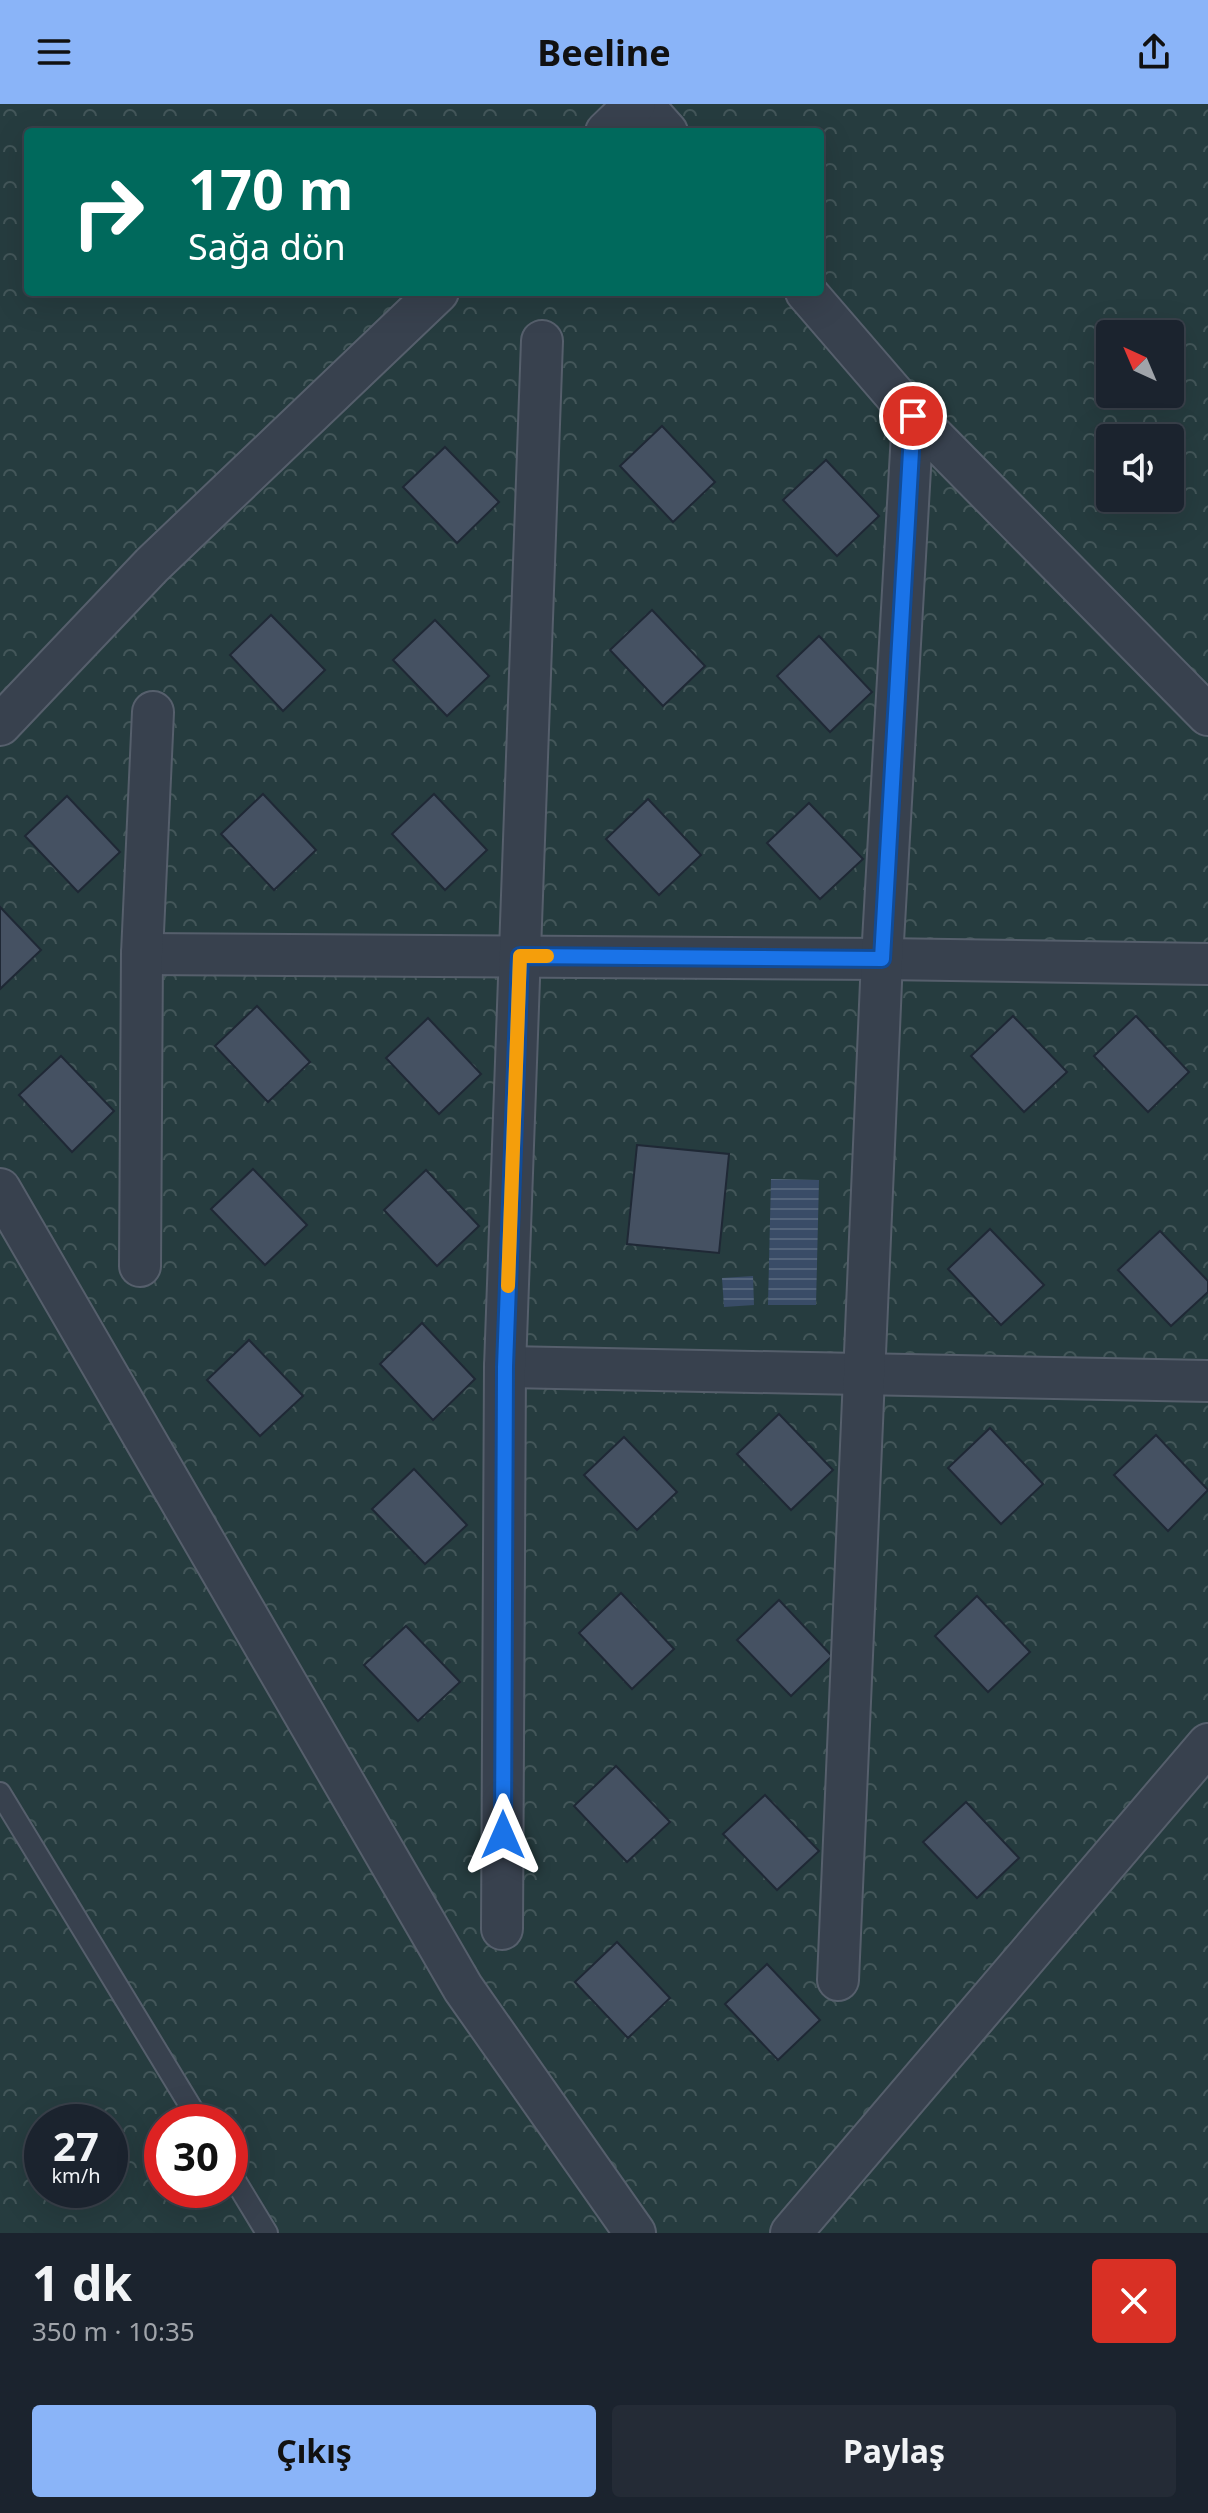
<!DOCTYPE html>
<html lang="tr">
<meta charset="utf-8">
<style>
:root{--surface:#1b232e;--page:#242b36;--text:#f1f3f6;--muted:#a0a4aa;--line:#39404a;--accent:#8ab4f8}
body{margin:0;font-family:"Noto Sans",sans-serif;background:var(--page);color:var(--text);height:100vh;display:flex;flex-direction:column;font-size:30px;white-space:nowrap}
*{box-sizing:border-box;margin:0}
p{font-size:26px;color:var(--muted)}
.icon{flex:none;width:44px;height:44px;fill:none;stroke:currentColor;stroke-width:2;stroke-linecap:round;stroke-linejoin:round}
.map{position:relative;height:2129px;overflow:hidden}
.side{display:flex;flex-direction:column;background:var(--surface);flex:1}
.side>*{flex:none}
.banner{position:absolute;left:24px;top:24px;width:800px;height:168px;border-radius:8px;box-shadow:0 8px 32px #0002,0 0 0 2px var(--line);background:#00695c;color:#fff;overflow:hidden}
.needle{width:52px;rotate:316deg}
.tools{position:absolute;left:1096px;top:216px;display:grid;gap:16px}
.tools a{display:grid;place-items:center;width:88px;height:88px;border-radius:8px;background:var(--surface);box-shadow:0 8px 32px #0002,0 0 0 2px var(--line);font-size:40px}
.speed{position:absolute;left:24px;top:2000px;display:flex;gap:16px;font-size:40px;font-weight:700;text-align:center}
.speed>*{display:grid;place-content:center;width:104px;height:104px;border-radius:50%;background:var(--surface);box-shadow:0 8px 32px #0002,0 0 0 2px var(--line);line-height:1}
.speed small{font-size:20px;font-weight:400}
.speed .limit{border:12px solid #d22;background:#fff;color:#111}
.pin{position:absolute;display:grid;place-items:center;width:68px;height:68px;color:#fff;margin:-34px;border:4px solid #fff;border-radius:50%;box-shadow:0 2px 8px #0007}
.me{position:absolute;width:88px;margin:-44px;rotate:0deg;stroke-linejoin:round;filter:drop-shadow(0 0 6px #0008)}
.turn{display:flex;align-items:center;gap:28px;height:168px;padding:0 32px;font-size:36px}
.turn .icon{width:104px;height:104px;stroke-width:2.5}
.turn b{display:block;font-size:56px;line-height:68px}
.round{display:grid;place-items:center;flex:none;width:84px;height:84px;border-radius:8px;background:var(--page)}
.summary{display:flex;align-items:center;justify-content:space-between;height:136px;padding:0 32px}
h1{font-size:48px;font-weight:700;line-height:60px}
.cta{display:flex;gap:16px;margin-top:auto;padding:16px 32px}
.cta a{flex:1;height:92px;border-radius:8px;background:var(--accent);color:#111;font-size:32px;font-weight:700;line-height:92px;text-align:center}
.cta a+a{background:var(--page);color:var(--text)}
header{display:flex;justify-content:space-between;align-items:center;height:104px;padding:0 32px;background:var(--accent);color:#111;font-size:36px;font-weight:700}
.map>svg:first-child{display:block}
.park{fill:url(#park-crowns);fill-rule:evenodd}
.water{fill:url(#water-rules)}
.building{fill:#455162;stroke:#1f2835;stroke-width:2}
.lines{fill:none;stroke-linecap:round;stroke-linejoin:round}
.lane-casing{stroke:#565f6c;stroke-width:24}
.street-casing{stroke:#565f6c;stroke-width:44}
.lane{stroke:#38414e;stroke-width:20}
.street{stroke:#38414e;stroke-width:40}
.route-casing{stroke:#114b97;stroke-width:20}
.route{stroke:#1a73e8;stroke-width:14}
.slow{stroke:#f59e0b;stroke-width:14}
</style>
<header><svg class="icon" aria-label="menu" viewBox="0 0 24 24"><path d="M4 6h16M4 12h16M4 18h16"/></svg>Beeline<svg class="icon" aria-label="share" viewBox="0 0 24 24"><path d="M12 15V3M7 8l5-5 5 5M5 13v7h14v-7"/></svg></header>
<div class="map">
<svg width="1208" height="2129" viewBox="0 0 1208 2129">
<defs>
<pattern id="park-crowns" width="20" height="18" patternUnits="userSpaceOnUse" patternTransform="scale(2)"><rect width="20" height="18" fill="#263c3f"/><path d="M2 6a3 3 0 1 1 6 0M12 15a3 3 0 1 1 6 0" fill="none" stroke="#435659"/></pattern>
<pattern id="water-rules" width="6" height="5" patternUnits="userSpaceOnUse" patternTransform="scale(2)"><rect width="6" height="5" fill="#394c67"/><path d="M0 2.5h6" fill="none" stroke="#53647b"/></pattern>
</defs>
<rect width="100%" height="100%" fill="#242f3e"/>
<path class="park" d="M0,0H1208V2129H0ZM28,28H820V188H28ZM1110,230H1170V290H1110ZM1110,334H1170V394H1110ZM42,2018H110V2086H42ZM162,2018H230V2086H162Z"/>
<g class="water">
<polygon points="771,1075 819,1076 816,1201 768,1201"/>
<polygon points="753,1172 754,1201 724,1203 722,1174"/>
</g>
<g class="building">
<polygon points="662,322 715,378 673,418 620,362"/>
<polygon points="445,343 499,398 457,439 403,383"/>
<polygon points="826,356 879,412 837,452 783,396"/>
<polygon points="652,506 705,562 663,602 610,546"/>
<polygon points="271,511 325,566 283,607 230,551"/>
<polygon points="435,516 489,572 447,612 393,556"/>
<polygon points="819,532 872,588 830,628 777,572"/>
<polygon points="263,690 316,746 274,786 221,730"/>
<polygon points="434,690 487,746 445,786 392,730"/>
<polygon points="67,692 120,748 78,788 25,732"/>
<polygon points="648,695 701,751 659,791 606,735"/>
<polygon points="809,699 863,755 820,795 767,739"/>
<polygon points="0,803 41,846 0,885"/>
<polygon points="257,902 310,958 268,998 215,942"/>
<polygon points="1013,912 1067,968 1024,1008 971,952"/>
<polygon points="1136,912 1189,968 1148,1008 1094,952"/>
<polygon points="428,914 481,970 439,1010 386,954"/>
<polygon points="61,952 114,1007 72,1048 19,991"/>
<polygon points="637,1041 729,1050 719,1149 627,1140"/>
<polygon points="253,1065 307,1121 265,1161 211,1105"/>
<polygon points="426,1066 479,1122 437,1162 384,1106"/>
<polygon points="990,1125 1044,1181 1001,1221 948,1165"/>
<polygon points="1160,1127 1208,1177 1208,1188 1171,1222 1118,1166"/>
<polygon points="422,1219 475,1275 433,1316 380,1260"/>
<polygon points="249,1236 303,1292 260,1332 207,1276"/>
<polygon points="779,1310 833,1366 791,1406 737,1350"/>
<polygon points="990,1324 1043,1380 1001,1420 948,1364"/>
<polygon points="1156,1331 1208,1386 1168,1427 1114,1371"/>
<polygon points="624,1333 677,1388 637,1426 584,1371"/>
<polygon points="414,1365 467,1421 425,1460 372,1405"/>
<polygon points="621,1489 674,1545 632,1585 579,1529"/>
<polygon points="977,1492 1030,1548 988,1588 935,1532"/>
<polygon points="779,1496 832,1552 791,1592 737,1536"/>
<polygon points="406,1522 460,1578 418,1617 364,1561"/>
<polygon points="616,1662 670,1718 627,1758 574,1702"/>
<polygon points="765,1691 819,1747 777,1786 723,1730"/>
<polygon points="966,1698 1019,1754 977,1794 923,1738"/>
<polygon points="617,1838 670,1894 628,1934 575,1878"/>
<polygon points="767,1860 820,1916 778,1956 725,1900"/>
</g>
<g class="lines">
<g class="lane-casing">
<g id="lane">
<polyline points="0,1689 200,2018"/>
<polyline points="230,2068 267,2129"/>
</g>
</g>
<g class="street-casing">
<g id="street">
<polyline points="642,0 667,28"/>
<polyline points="606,28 635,0"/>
<polyline points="806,188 913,312 1208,611"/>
<polyline points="0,621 152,461 438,188"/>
<polyline points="142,850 882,855 1208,860"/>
<polyline points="0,1085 463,1884 635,2129"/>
<polyline points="140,1162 142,850 153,608"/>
<polyline points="505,1263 1208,1277"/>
<polyline points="502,1825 505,1263 542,237"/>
<polyline points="838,1876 882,855 913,312"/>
<polyline points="791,2129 1208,1640"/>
</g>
</g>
<use href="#lane" class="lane"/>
<use href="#street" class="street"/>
</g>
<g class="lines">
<g class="route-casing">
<polyline id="route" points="503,1731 505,1263 520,852 882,855 913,312"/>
</g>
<use href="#route" class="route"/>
<polyline class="slow" points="508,1182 520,852 547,852"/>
</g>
</svg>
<div class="tools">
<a><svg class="needle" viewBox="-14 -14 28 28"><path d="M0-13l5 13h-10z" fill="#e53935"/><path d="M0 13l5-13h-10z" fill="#a0a4aa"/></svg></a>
<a><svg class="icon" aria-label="sound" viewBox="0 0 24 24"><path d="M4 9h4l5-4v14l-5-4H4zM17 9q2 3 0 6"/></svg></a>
</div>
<div class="speed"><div>27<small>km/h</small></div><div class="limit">30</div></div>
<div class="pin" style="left:913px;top:312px;background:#d93025"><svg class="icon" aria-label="arrive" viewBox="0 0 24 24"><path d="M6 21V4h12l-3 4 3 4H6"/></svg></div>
<svg class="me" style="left:503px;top:1731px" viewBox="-20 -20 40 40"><path d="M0-17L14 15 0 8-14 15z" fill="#1a73e8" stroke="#fff" stroke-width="4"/></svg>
<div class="banner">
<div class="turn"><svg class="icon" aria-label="right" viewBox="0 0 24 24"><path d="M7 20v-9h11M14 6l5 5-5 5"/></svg><div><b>170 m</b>Sağa dön</div></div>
</div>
</div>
<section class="side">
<div class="summary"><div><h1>1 dk</h1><p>350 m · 10:35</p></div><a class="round" style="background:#d93025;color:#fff"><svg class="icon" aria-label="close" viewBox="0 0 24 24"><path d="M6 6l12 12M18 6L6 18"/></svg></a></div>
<div class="cta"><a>Çıkış</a><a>Paylaş</a></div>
</section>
